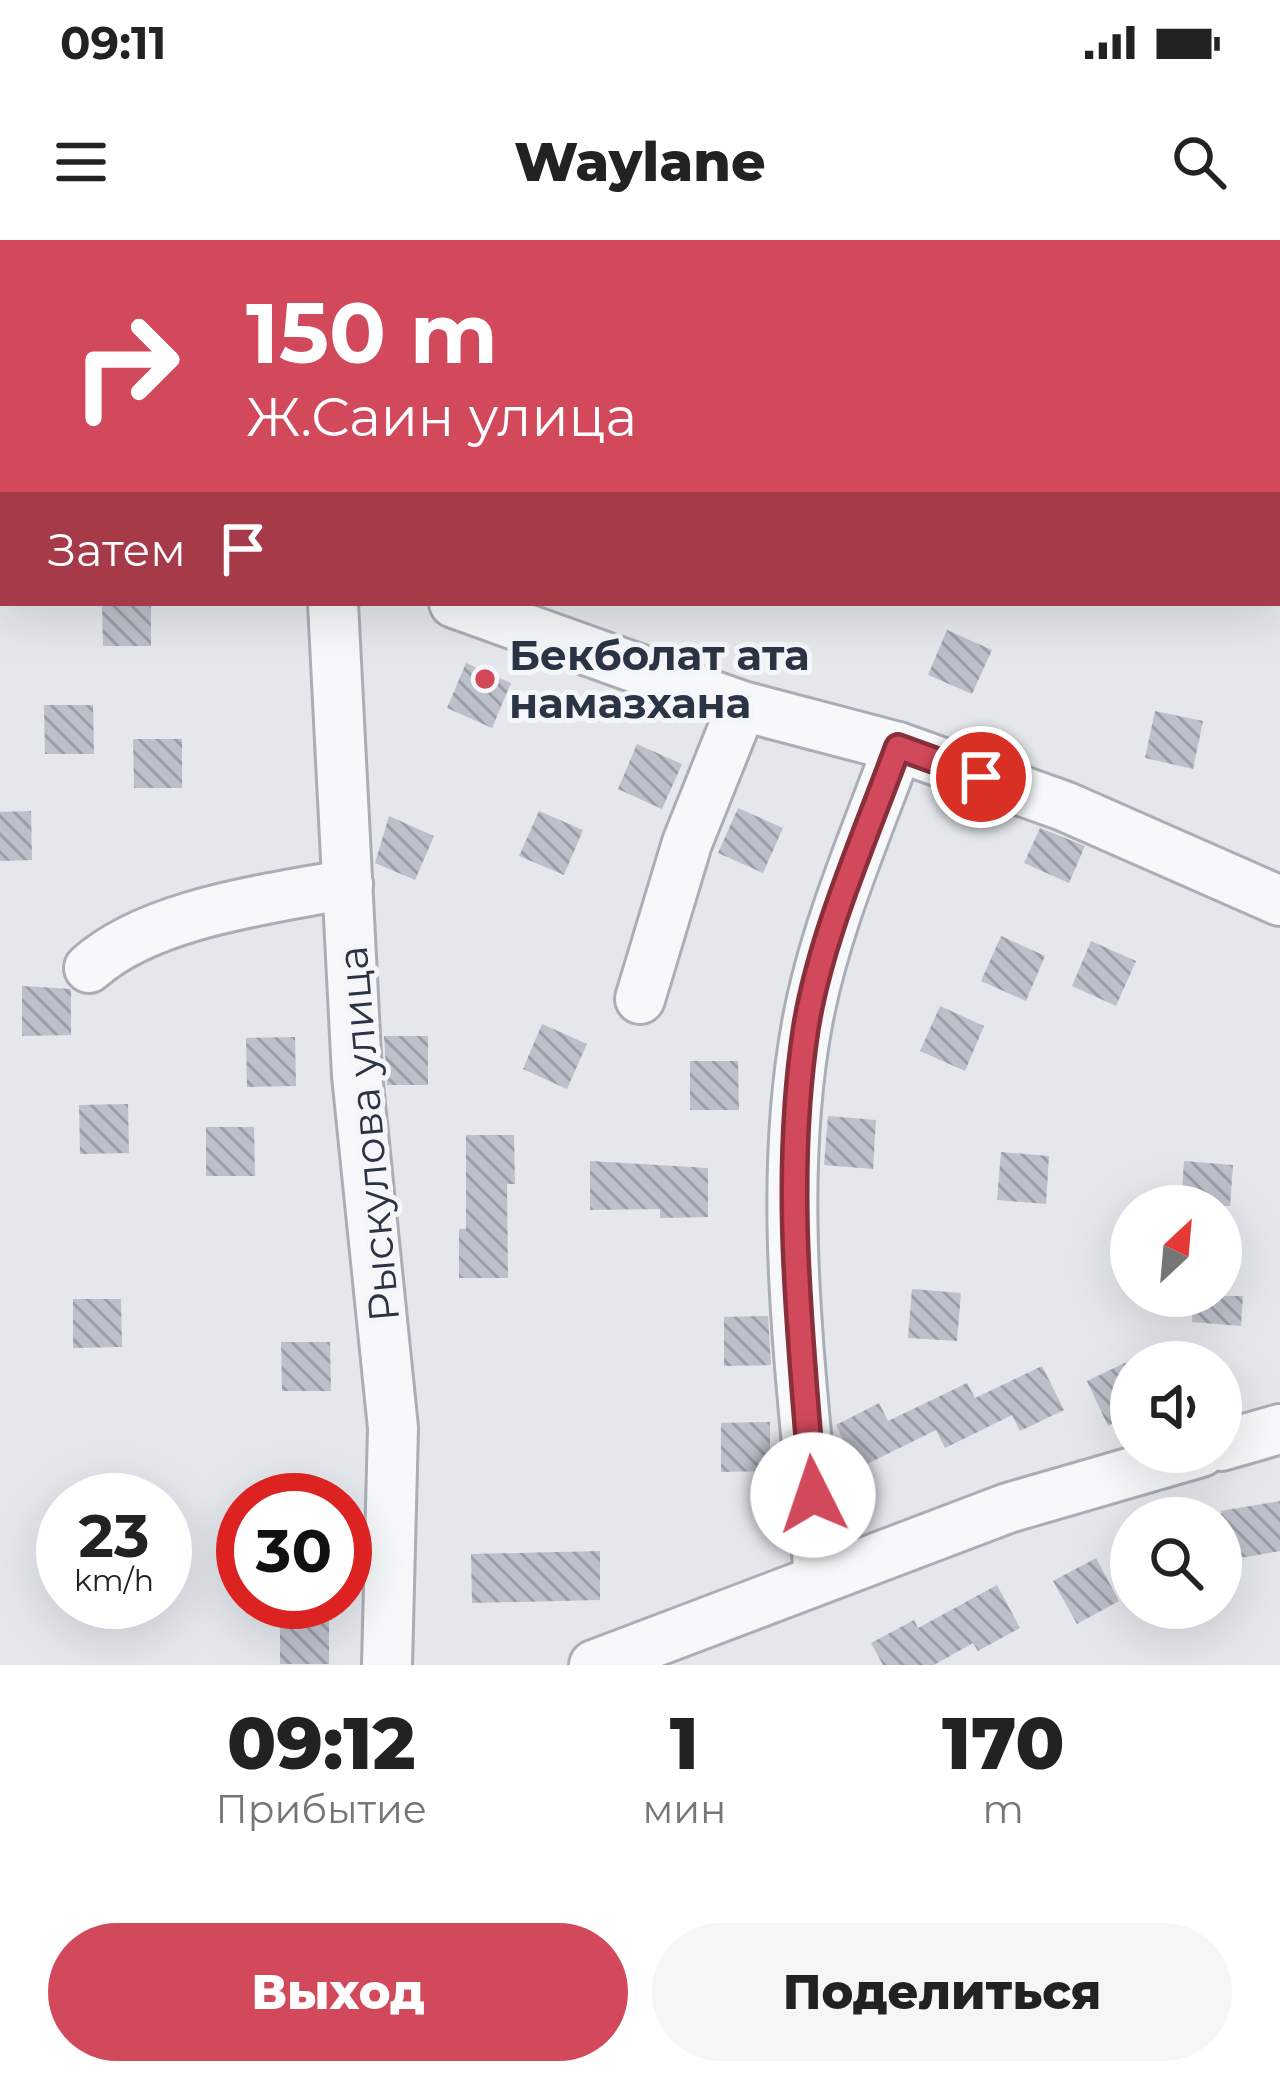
<!DOCTYPE html>
<html lang="ru">
<meta charset="utf-8">
<style>
:root{--surface:#fff;--page:#f6f6f6;--text:#222;--muted:#767676;--accent:#d1495b}
body{margin:0;font-family:Montserrat,sans-serif;background:var(--page);color:var(--text);height:100vh;display:flex;flex-direction:column;font-size:45px;white-space:nowrap}
*{box-sizing:border-box;margin:0}
p{font-size:39px;color:var(--muted)}
.icon{flex:none;width:66px;height:66px;fill:none;stroke:currentColor;stroke-width:2;stroke-linecap:round;stroke-linejoin:round}
.map{position:relative;height:1425px;overflow:hidden}
.side{display:flex;flex-direction:column;background:var(--surface);flex:1}
.side>*{flex:none}
.hud{position:absolute;left:0px;top:0px;width:1281px;height:366px;box-shadow:0 12px 48px #0002;background:#d1495b;color:#fff;overflow:hidden}
.needle{width:78px;rotate:26deg}
.fabs{position:absolute;left:1110px;top:945px;display:grid;gap:24px}
.fabs a{display:grid;place-items:center;width:132px;height:132px;border-radius:50%;background:var(--surface);box-shadow:0 12px 48px #0002;font-size:60px}
.speed{position:absolute;left:36px;top:1233px;display:flex;gap:24px;font-size:60px;font-weight:700;text-align:center}
.speed>*{display:grid;place-content:center;width:156px;height:156px;border-radius:50%;background:var(--surface);box-shadow:0 12px 48px #0002;line-height:1}
.speed small{font-size:30px;font-weight:400}
.speed .limit{border:18px solid #d22;background:#fff;color:#111}
.pin{position:absolute;display:grid;place-items:center;width:102px;height:102px;color:#fff;margin:-51px;border:6px solid #fff;border-radius:50%;box-shadow:0 3px 12px #0007}
.me{position:absolute;width:132px;margin:-66px;rotate:356deg;stroke-linejoin:round;filter:drop-shadow(0 0 9px #0008)}
.turn{display:flex;align-items:center;gap:42px;height:252px;padding:0 48px;font-size:54px}
.turn .icon{width:156px;height:156px;stroke-width:2.5}
.turn b{display:block;font-size:84px;line-height:102px}
.then{display:flex;align-items:center;height:114px;padding:0 48px;background:#0003;gap:24px;font-size:45px}
.eta{display:flex;justify-content:space-evenly;align-items:center;height:204px;text-align:center}
.eta b{font-size:72px;font-weight:800;line-height:84px}
.action{display:flex;gap:24px;margin-top:auto;padding:24px 48px}
.action a{flex:1;height:138px;border-radius:72px;background:var(--accent);color:#fff;font-size:48px;font-weight:800;line-height:138px;text-align:center}
.action a+a{background:var(--page);color:var(--text)}
.status{display:flex;justify-content:space-between;align-items:center;height:84px;padding:0 60px;background:var(--surface);direction:ltr}
.status svg{height:33px;fill:currentColor}
header{display:flex;justify-content:space-between;align-items:center;height:156px;padding:0 48px;background:var(--surface);font-size:54px;font-weight:800}
.map>svg:first-child{display:block}
.building{fill:url(#building-back-hatch)}
.lines{fill:none;stroke-linecap:round;stroke-linejoin:round}
.minor-casing{stroke:#a9aeb7;stroke-width:54}
.minor{stroke:#f7f8fa;stroke-width:48}
.route-casing{stroke:#882f3b;stroke-width:30}
.route{stroke:#d1495b;stroke-width:21}
.poi-dot{fill:#d1495b;stroke:#f4f6f9;stroke-width:4.5}
.labels{text-anchor:middle;stroke-width:10;stroke-linejoin:round;paint-order:stroke}
.poi-label{font-size:42px;font-weight:bold;fill:#2b3445;stroke:#f4f6f9;text-anchor:start}
.street-label{font-size:42px;fill:#2b3445;stroke:#f4f6f9}
</style>
<div class="status"><b>09:11</b><svg viewBox="0 0 49 12"><path d="M0 12V9h3v3zM5 12V6h3v6zM10 12V3h3v9zM15 12V0h3v12zM26 1h20v11H26zM47 4h2v5h-2z"/></svg></div>
<header><svg class="icon" aria-label="menu" viewBox="0 0 24 24"><path d="M4 6h16M4 12h16M4 18h16"/></svg>Waylane<svg class="icon" aria-label="search" viewBox="0 0 24 24"><circle cx="10" cy="10" r="6"/><path d="M15 15l6 6"/></svg></header>
<div class="map">
<svg width="1280" height="1425" viewBox="0 0 1280 1425">
<defs>
<pattern id="building-back-hatch" width="6" height="6" patternUnits="userSpaceOnUse" patternTransform="scale(3)"><rect width="6" height="6" fill="#bbc0ca"/><path d="M-1 5l2 2M0 0l6 6M5-1l2 2" fill="none" stroke="#989da6"/></pattern>
</defs>
<rect width="100%" height="100%" fill="#e4e7ec"/>
<g class="building">
<polygon points="102,363 151,363 151,406 103,406"/>
<polygon points="947,390 992,410 972,454 928,435"/>
<polygon points="466,423 511,443 492,488 447,468"/>
<polygon points="44,465 93,465 94,514 45,514"/>
<polygon points="1155,471 1203,481 1193,529 1145,518"/>
<polygon points="133,499 182,499 182,548 134,548"/>
<polygon points="637,504 682,524 662,569 618,549"/>
<polygon points="738,568 783,588 763,633 718,613"/>
<polygon points="31,571 32,620 0,621 0,572"/>
<polygon points="539,571 583,590 564,635 519,616"/>
<polygon points="389,576 434,596 415,640 375,623"/>
<polygon points="1040,588 1085,606 1069,643 1024,623"/>
<polygon points="1001,696 1045,716 1026,761 981,741"/>
<polygon points="1091,701 1136,721 1116,766 1072,746"/>
<polygon points="22,746 71,749 71,795 22,796"/>
<polygon points="940,766 984,786 965,831 920,811"/>
<polygon points="542,784 587,804 567,849 523,829"/>
<polygon points="384,796 428,796 428,845 387,845"/>
<polygon points="295,797 296,846 247,847 246,798"/>
<polygon points="690,821 738,821 739,870 690,870"/>
<polygon points="128,864 129,913 80,914 79,865"/>
<polygon points="828,876 876,880 873,929 824,925"/>
<polygon points="206,887 254,887 255,936 206,936"/>
<polygon points="466,895 514,895 515,944 507,944 508,1038 459,1038 459,989 466,989"/>
<polygon points="1001,912 1049,916 1046,964 997,960"/>
<polygon points="590,921 708,928 708,977 660,978 660,969 590,970"/>
<polygon points="1184,921 1233,925 1230,966 1181,966"/>
<polygon points="912,1049 961,1053 957,1101 908,1098"/>
<polygon points="1194,1056 1243,1056 1241,1086 1192,1082"/>
<polygon points="73,1059 121,1059 122,1107 73,1108"/>
<polygon points="768,1076 771,1125 724,1126 724,1077"/>
<polygon points="281,1102 330,1102 331,1151 282,1151"/>
<polygon points="1131,1120 1131,1174 1108,1186 1087,1141"/>
<polygon points="1042,1126 1064,1170 1020,1191 1012,1175 945,1208 936,1190 857,1229 836,1185 879,1163 888,1181 967,1143 975,1158"/>
<polygon points="770,1182 770,1231 721,1232 721,1183"/>
<polygon points="1280,1261 1280,1311 1240,1318 1237,1299 1221,1307 1221,1271"/>
<polygon points="600,1311 600,1360 472,1363 471,1314"/>
<polygon points="1096,1318 1119,1361 1077,1384 1053,1341"/>
<polygon points="997,1345 1020,1388 978,1411 973,1403 934,1425 883,1425 871,1403 914,1380 918,1388"/>
<rect x="280" y="1375" width="49" height="49"/>
</g>
<g class="lines">
<g class="minor-casing">
<g id="minor">
<polyline points="1118,0 1127,3"/>
<polyline points="1278,51 1280,52"/>
<polyline points="0,283 3,283"/>
<polyline points="333,363 357,835 393,1188 387,1425"/>
<polyline points="454,363 742,466 898,507 1064,566 1280,661"/>
<path d="M89,728C150,673 269,659 348,644"/>
<polyline points="640,759 687,603 742,466"/>
<polyline points="1221,1206 1280,1189"/>
<path d="M819,1338C805,1157 774,964 807,784C824,690 865,597 898,507"/>
<polyline points="594,1425 1008,1268 1201,1212"/>
</g>
</g>
<use href="#minor" class="minor"/>
</g>
<g class="lines">
<g class="route-casing">
<path id="route" d="M813,1255C801,1100 782,942 806,787C821,695 866,595 898,507L981,537"/>
</g>
<use href="#route" class="route"/>
</g>
<circle class="poi-dot" cx="485" cy="439" r="12"/>
<g class="labels">
<g class="poi-label">
<text x="509" y="430">Бекболат ата<tspan x="509" dy="48">намазхана</tspan></text>
</g>
<g class="street-label">
<text transform="translate(368 894) rotate(-95)" y="15">Рыскулова улица</text>
</g>
</g>
</svg>
<div class="fabs">
<a><svg class="needle" viewBox="-14 -14 28 28"><path d="M0-13l5 13h-10z" fill="#e53935"/><path d="M0 13l5-13h-10z" fill="#767676"/></svg></a>
<a><svg class="icon" aria-label="sound" viewBox="0 0 24 24"><path d="M4 9h4l5-4v14l-5-4H4zM17 9q2 3 0 6"/></svg></a>
<a><svg class="icon" aria-label="search" viewBox="0 0 24 24"><circle cx="10" cy="10" r="6"/><path d="M15 15l6 6"/></svg></a>
</div>
<div class="speed"><div>23<small>km/h</small></div><div class="limit">30</div></div>
<div class="pin" style="left:981px;top:537px;background:#d93025"><svg class="icon" aria-label="arrive" viewBox="0 0 24 24"><path d="M6 21V4h12l-3 4 3 4H6"/></svg></div>
<svg class="me" style="left:813px;top:1255px" viewBox="-20 -20 40 40"><circle r="19" fill="#fff"/><path d="M0-13L10 11 0 6-10 11z" fill="#d1495b"/></svg>
<div class="hud">
<div class="turn"><svg class="icon" aria-label="right" viewBox="0 0 24 24"><path d="M7 20v-9h11M14 6l5 5-5 5"/></svg><div><b>150 m</b>Ж.Саин улица</div></div>
<div class="then">Затем<svg class="icon" aria-label="arrive" viewBox="0 0 24 24"><path d="M6 21V4h12l-3 4 3 4H6"/></svg></div>
</div>
</div>
<section class="side">
<div class="eta">
<div><b>09:12</b><p>Прибытие</p></div>
<div><b>1</b><p>мин</p></div>
<div><b>170</b><p>m</p></div>
</div>
<div class="action"><a>Выход</a><a>Поделиться</a></div>
</section>
